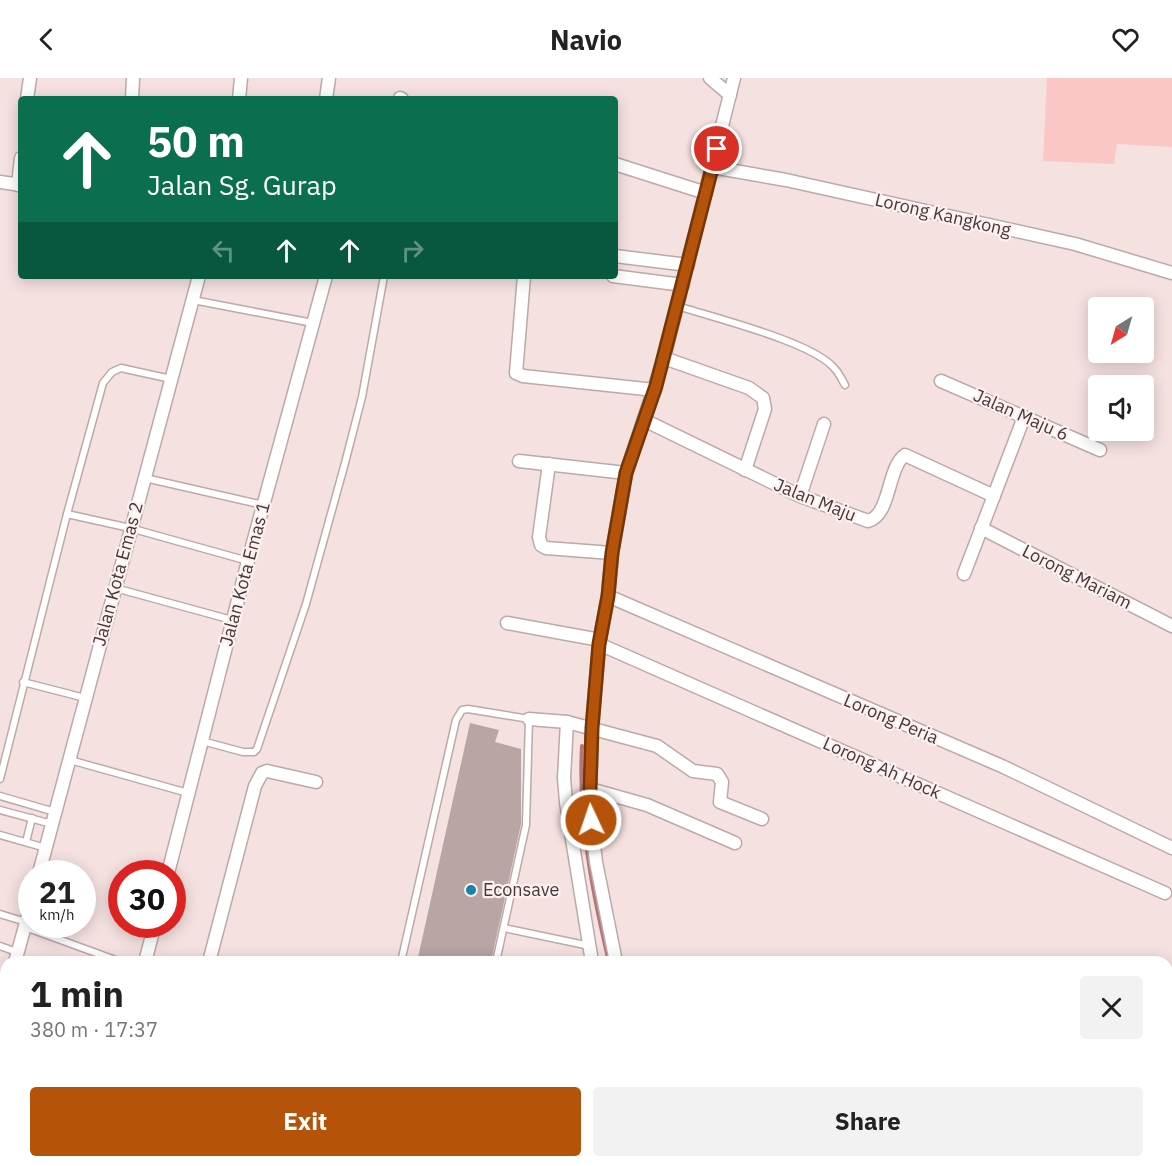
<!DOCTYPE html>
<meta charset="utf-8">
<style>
:root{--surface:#fff;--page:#f2f2f2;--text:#222;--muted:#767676;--accent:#b45309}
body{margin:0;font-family:"IBM Plex Sans",sans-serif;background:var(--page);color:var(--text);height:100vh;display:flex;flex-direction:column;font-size:22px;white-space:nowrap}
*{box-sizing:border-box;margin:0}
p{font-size:20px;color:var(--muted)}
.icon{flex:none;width:33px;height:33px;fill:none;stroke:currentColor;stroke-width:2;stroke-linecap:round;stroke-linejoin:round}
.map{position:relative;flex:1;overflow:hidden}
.details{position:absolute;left:0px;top:878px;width:1173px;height:212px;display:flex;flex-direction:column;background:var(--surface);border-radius:18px 18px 0 0;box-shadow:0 3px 15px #0003}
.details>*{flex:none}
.guide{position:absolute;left:18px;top:18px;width:600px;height:183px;border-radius:6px;box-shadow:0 3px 15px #0003;background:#0b6e4f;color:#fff;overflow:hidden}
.needle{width:39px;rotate:217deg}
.controls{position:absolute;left:1088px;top:219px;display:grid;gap:12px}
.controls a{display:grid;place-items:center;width:66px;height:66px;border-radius:6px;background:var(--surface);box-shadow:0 3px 15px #0003;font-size:30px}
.speed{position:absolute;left:18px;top:782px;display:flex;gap:12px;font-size:30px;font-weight:700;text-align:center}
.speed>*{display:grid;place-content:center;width:78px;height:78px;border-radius:50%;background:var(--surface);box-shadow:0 3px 15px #0003;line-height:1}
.speed small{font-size:15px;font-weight:400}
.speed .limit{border:9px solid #d22;background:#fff;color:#111}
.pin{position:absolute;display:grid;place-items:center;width:51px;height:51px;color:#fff;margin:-26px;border:3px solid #fff;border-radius:50%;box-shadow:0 2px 6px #0007}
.me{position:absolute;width:66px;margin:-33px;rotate:357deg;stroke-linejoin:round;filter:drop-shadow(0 0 4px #0008)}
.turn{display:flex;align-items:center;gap:21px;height:126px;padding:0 30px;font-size:27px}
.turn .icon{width:78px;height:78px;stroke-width:2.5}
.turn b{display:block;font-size:42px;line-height:51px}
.lanes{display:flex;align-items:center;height:57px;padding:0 30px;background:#0003;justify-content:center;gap:30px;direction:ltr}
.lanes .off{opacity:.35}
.round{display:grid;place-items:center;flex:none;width:63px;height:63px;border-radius:6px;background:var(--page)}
.overview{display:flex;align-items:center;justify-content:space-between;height:102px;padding:0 30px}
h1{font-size:36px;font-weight:700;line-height:45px}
.button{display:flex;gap:12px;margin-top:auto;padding:12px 30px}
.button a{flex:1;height:69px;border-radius:6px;background:var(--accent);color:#fff;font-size:24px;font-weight:700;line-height:69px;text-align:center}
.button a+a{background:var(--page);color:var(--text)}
header{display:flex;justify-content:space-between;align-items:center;height:78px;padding:0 30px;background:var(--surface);font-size:27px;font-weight:700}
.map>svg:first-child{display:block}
.green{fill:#fac7c6}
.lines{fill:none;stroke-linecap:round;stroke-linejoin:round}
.stream{stroke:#b57676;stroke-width:4}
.building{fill:#b8a5a4}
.service-casing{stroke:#bca9a8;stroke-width:9}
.minor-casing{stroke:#bca9a8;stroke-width:15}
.trunk-casing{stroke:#bca9a8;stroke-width:22}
.service{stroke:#fff;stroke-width:6}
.minor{stroke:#fff;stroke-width:12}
.trunk{stroke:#fff;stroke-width:20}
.route-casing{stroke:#753606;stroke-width:15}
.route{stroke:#b45309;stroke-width:10}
.poi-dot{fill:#1783ab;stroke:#fdf0ef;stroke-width:2}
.labels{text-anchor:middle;stroke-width:4.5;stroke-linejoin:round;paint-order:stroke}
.street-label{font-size:18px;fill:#423a3a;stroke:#fdf0ef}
.poi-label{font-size:18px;fill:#423a3a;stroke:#fdf0ef;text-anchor:start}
</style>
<header><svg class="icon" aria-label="back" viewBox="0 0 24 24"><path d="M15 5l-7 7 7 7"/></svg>Navio<svg class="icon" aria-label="heart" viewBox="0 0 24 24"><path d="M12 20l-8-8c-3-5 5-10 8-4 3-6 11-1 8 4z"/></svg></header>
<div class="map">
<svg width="1172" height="1088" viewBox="0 0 1172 1088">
<rect width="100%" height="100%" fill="#f5e1e0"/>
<polygon class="green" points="1047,0 1172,0 1172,69 1117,66 1114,86 1043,83"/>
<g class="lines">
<g class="stream">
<path d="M582,668C578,741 592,813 609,884"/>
<polyline points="574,1088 575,1083"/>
</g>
</g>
<polygon class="building" points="470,645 499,652 495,664 521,671 521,746 491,884 417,884"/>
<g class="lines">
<g class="service-casing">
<g id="service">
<polyline points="193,222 313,245"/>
<path d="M678,228C714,240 814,264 835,291C839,295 842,302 845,307"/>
<polyline points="171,301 121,290 112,294 103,305 67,436 130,450 248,483"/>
<polyline points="145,400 263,427"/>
<polyline points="115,510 232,542"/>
<polyline points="23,604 85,620"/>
<polyline points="202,663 243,674 254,674 257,671 306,526 345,385 362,319 384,198"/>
<polyline points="70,682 188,715"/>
<polyline points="0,701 67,436"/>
<polyline points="0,718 55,734"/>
<polyline points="0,732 52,746"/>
<polyline points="0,757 46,770"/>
<polyline points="26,764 32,740"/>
<polyline points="0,836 26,844"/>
<polyline points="25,849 121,884"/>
<polyline points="504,850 590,868"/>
<polyline points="0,868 17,874"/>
<polyline points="401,884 456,642 462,632 468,631 529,641 526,747 496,884"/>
<polyline points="842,1088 843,1083"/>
</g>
</g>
<g class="minor-casing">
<g id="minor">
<polyline points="710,0 730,17"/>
<polyline points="400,20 402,21"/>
<polyline points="27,21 30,0"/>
<polyline points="132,21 133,0"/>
<polyline points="239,21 241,0"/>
<polyline points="326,21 329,0"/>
<polyline points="615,86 706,115"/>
<polyline points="712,89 786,102 1075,166 1172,195"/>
<polyline points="0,104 21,107"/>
<polyline points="18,107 21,80"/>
<polyline points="615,178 688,187"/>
<polyline points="524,198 516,295 523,298 655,312"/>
<polyline points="613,198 683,207"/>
<polyline points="664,280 749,310 763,320 765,331 745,392"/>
<polyline points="941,303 1100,372"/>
<path d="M644,342L800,418L868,443C891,437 887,390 905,377L994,418"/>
<polyline points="519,383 626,395"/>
<polyline points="549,386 539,459 541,467 546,470 612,475"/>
<polyline points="800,418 824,346"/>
<polyline points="981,450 1172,548"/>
<polyline points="964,496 1024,339"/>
<polyline points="608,518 1004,689 1172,770"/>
<polyline points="507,545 600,562"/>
<polyline points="599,566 1165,815"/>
<polyline points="529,641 567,644 657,668 693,693 717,696 722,704 720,724 762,741"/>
<polyline points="567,644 564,700 566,724 592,884"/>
<polyline points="590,711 647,727 735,765"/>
<polyline points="39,795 199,198"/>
<polyline points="168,795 248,483 326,198"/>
<polyline points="15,884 32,823"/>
<polyline points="145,884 155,846"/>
<polyline points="209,884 255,708 262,695 267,693 316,704"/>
<polyline points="616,884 596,784 591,742 590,711 592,650 599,566 608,518 612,475 626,395 664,280 734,0"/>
<polyline points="0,908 6,910"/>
<polyline points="1167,910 1172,913"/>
<polyline points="0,942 6,920"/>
<polyline points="431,1083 444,1088"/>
<polyline points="87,1088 88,1083"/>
<polyline points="160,1088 161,1083"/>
<polyline points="556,1088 557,1083"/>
<polyline points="584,1088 585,1083"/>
<polyline points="1038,1088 1040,1083"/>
<polyline points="1164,1088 1166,1083"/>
</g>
</g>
<g class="trunk-casing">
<g id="trunk">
<polyline points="0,945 6,947"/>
<polyline points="0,962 6,965"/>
<polyline points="309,1083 322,1088"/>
<polyline points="357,1083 371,1088"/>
</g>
</g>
<use href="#service" class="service"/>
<use href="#minor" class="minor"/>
<use href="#trunk" class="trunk"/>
</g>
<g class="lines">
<g class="route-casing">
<polyline id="route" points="591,742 590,711 592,650 599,566 608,518 612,475 626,395 656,308 717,71"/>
</g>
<use href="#route" class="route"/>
</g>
<circle class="poi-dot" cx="471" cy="812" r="6"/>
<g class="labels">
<g class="street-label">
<text transform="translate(943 137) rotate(13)" y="6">Lorong Kangkong</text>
<text transform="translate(1021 337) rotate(24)" y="6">Jalan Maju 6</text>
<text transform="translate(815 422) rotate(22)" y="6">Jalan Maju</text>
<text transform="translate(118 496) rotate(-75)" y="6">Jalan Kota Emas 2</text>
<text transform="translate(245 496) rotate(-75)" y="6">Jalan Kota Emas 1</text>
<text transform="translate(1077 499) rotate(27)" y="6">Lorong Mariam</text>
<text transform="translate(891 641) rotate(23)" y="6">Lorong Peria</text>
<text transform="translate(882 690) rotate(24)" y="6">Lorong Ah Hock</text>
</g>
<g class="poi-label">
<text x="483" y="818">Econsave</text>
</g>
</g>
</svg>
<div class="controls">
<a><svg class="needle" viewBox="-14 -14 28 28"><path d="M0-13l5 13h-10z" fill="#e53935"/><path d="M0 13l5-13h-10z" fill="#767676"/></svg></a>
<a><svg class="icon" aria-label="sound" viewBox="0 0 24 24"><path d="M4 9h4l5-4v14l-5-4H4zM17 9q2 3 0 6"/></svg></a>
</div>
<div class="speed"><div>21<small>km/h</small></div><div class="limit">30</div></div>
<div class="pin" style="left:717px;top:71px;background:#d93025"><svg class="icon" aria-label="arrive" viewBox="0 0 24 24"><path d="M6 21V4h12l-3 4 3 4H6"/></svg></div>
<svg class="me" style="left:591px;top:742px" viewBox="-20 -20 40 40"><circle r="17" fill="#b45309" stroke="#fff" stroke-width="3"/><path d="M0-11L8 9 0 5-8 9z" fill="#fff"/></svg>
<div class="guide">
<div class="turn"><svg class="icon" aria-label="ahead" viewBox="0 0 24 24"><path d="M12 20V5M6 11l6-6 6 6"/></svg><div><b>50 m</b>Jalan Sg. Gurap</div></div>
<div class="lanes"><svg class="icon off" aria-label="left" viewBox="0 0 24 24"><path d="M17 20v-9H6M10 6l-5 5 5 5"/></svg><svg class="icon" aria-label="ahead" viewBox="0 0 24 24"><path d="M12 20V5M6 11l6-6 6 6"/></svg><svg class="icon" aria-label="ahead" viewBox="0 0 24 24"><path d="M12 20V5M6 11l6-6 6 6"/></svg><svg class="icon off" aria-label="right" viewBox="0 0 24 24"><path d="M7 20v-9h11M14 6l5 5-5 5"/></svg></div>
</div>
<section class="details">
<div class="overview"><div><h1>1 min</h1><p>380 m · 17:37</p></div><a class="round"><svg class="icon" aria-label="close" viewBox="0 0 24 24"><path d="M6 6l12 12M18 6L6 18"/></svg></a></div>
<div class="button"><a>Exit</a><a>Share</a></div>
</section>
</div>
